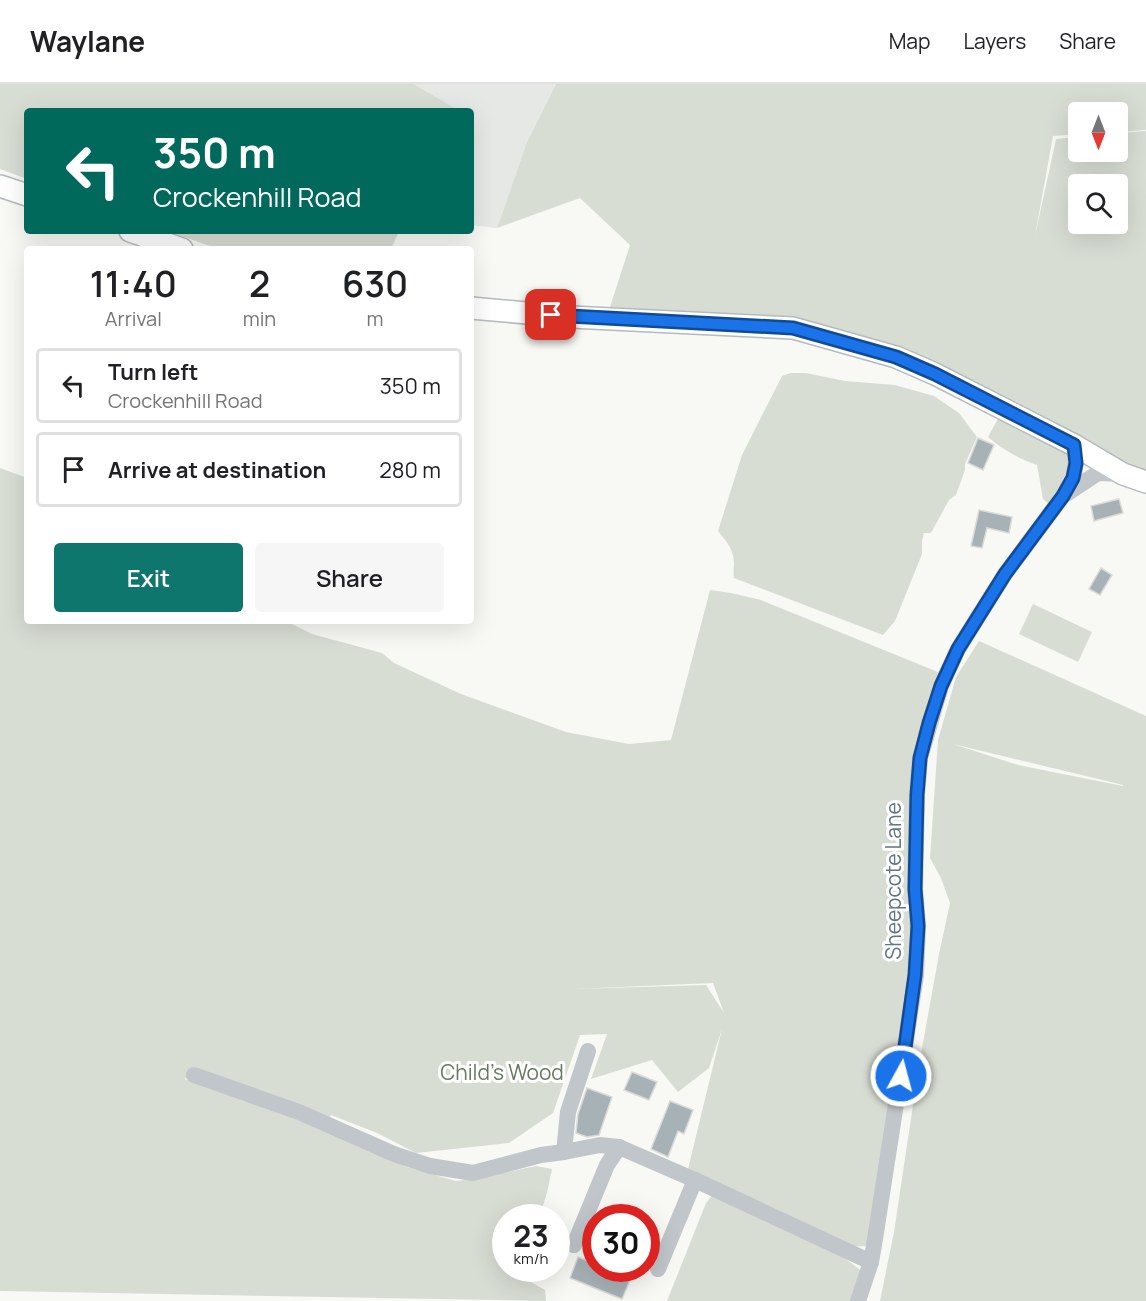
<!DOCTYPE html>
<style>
:root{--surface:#fff;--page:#f6f6f6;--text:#202124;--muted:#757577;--line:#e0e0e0;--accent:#0f766e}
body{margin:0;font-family:Manrope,sans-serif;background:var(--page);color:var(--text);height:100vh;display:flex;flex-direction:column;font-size:22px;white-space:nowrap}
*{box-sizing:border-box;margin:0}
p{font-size:20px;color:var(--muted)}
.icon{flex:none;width:33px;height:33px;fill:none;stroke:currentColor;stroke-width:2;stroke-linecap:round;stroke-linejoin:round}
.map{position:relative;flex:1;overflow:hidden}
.panel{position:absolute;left:24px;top:162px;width:450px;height:378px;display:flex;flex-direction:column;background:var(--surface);border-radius:6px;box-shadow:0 6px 24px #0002}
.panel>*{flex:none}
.banner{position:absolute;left:24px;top:24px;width:450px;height:126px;border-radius:6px;box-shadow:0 6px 24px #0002;background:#00695c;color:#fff;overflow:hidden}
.needle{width:39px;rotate:180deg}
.fabs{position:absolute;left:1068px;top:18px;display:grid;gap:12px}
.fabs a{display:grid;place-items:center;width:60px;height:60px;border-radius:6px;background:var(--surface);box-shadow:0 6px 24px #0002;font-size:30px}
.speed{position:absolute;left:492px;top:1120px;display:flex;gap:12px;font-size:30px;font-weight:700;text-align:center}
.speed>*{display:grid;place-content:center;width:78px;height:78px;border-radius:50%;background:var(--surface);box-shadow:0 6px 24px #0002;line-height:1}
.speed small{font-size:15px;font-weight:400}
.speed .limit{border:9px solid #d22;background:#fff;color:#111}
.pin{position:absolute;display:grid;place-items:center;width:51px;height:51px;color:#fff;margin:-26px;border-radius:12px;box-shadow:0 3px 9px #0006}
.me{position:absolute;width:66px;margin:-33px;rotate:7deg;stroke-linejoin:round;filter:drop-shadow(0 0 4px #0008)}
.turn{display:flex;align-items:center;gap:21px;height:126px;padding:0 30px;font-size:27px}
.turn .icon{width:78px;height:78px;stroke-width:2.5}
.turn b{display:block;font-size:42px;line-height:51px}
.eta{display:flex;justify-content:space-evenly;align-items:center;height:102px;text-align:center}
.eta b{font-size:36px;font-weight:600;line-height:42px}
.primary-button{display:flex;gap:12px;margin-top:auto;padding:12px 30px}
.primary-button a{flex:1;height:69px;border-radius:6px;background:var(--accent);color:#fff;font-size:24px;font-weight:600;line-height:69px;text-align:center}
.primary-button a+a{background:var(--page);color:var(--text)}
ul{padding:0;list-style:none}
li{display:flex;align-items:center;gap:18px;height:75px;margin:0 12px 9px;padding:0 18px;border:3px solid var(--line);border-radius:6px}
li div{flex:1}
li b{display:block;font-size:22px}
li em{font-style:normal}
header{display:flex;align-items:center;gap:36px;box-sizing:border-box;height:84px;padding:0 30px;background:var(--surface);border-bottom:2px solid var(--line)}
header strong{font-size:28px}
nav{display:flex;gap:33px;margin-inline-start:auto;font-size:21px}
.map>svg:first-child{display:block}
.built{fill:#e6e8e6}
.green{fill:#d8ddd4;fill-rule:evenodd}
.building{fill:#a7b2b7;stroke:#dadad7;stroke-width:1.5}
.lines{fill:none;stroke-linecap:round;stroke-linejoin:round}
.major-casing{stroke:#b4babe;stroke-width:24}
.minor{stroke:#c1c6ca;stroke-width:16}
.major{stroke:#fff;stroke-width:21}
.route-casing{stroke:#114b97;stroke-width:15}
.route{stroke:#1a73e8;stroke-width:10}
.labels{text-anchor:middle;stroke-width:6;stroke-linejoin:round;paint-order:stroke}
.street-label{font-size:21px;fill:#617682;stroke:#fff}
.park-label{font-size:21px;fill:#677961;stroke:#fff}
</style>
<header>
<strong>Waylane</strong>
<nav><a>Map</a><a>Layers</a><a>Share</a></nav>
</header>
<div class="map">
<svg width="1146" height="1217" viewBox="0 0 1146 1217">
<rect width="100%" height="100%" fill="#f8f8f5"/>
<polygon class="built" points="414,0 556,0 527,58 497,144 471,141 471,27 460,27"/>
<g class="green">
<polygon points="0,0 414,0 460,27 27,27 27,95 0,85"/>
<path d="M556,0H1146V46L1118,48V28H1078V50L1053,52L1035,152L1056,55L1078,53V68H1118V49L1146,47V395L898,267L723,232L610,223L630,161L580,114L497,144L527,58ZM1078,100H1118V140H1078Z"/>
<polygon points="168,147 399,147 391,165 218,165"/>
<path d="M790,289H806L845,297L895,301L934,312L959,329L977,353L965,380V386L956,411L949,416L931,449H924L922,457V470L895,537L883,551L734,494C733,488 734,484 734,478C733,464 726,457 718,447L742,371L782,292Z"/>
<path d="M1001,329L1070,363L1072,379L1050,421L1043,415L1037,381C1018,374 1003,366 988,353Z"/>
<path d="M0,384L27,394V537H286L312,550L382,569L394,579L461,610L566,648L629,660L671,656L710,506L731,509L761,516L938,588L912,684V869L868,1162L848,1163L688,1085L722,945L709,984L678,1008L652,976L591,995L607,950L580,951L553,1029L509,1059L416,1069L377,1049L331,1031L323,1044L407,1083L456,1097L479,1094L536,1082L552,1085L547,1109L539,1134H506V1185H521L519,1191L545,1206L546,1217L0,1207ZM713,899L724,929L706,901L574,905ZM185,994L268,1022L313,1041L185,995Z"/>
<polygon points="1033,520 1092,548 1078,578 1019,550"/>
<path d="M979,557L1146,632V1217H880L894,1148L919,981L939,870L950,819L941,794L930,774L938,656L956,593ZM953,660L1123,701V702L1018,681Z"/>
<polygon points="714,1109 838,1169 863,1188 852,1217 667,1217 706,1119"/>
</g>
<g class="building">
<polygon points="978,354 994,361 983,386 968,379"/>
<polygon points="1119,415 1123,429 1094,437 1091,422"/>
<polygon points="979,426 1012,433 1009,449 987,444 982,464 971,462"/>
<polygon points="1101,484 1112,491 1100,511 1089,505"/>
<polygon points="632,988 657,998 649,1016 624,1006"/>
<polygon points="587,1004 612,1013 599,1051 587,1053 576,1049 578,1030"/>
<polygon points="670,1017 693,1026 684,1050 678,1047 668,1073 651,1065"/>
<polygon points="578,1173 596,1180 596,1185 609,1185 631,1194 622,1215 570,1194"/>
</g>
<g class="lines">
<g class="major-casing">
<g id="major">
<polyline points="0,102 27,111"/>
<polyline points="130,147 182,165"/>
<polyline points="471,224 571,233 793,244 896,273 935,290 1074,361 1123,390 1146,398"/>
</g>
</g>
<g class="minor">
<polyline points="1066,410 1098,389 1123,390"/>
<polyline points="194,991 299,1028 394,1070 430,1082 473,1089 541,1071 564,1068 600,1061 619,1063 695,1096 871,1178"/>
<polyline points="564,1068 568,1028 588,967"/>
<polyline points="574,1161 607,1081 619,1063"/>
<polyline points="658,1185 695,1096"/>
<polyline points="858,1217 871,1178 875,1155 916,891 918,842 915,805 917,711 920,674 941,602 958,565 1005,490 1063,412 1073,395 1076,379 1074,361"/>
</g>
<use href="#major" class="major"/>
</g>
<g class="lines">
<g class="route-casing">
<polyline id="route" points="551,231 793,244 896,273 935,290 1074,361 1076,379 1073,394 1063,412 1005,490 958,565 941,602 929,639 920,674 917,711 915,805 918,842 915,891 901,992"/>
</g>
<use href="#route" class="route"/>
</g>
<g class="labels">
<g class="street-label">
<text transform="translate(894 797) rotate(-90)" y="7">Sheepcote Lane</text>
</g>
<g class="park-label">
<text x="502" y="996">Child's Wood</text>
</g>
</g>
</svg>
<div class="fabs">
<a><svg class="needle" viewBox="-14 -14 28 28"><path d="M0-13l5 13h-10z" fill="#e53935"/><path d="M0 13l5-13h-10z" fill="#757577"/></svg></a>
<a><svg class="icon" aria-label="search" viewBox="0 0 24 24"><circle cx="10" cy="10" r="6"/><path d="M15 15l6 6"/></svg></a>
</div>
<div class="speed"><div>23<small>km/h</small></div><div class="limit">30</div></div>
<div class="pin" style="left:551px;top:231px;background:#d93025"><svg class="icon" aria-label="arrive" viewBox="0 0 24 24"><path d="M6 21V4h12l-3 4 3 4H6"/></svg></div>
<svg class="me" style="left:901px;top:992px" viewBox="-20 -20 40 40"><circle r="17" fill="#1a73e8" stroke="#fff" stroke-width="3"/><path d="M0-11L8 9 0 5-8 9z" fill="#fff"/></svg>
<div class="banner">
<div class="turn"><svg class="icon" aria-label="left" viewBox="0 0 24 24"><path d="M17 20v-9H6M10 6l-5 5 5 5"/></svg><div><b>350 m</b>Crockenhill Road</div></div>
</div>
<section class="panel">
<div class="eta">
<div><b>11:40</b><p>Arrival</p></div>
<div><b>2</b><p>min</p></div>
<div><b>630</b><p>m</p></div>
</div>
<ul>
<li><svg class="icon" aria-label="left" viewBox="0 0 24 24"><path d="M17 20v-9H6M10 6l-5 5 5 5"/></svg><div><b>Turn left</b><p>Crockenhill Road</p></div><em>350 m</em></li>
<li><svg class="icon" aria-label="arrive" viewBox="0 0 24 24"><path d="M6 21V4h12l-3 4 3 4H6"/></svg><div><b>Arrive at destination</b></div><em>280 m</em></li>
</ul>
<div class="primary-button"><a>Exit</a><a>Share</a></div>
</section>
</div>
